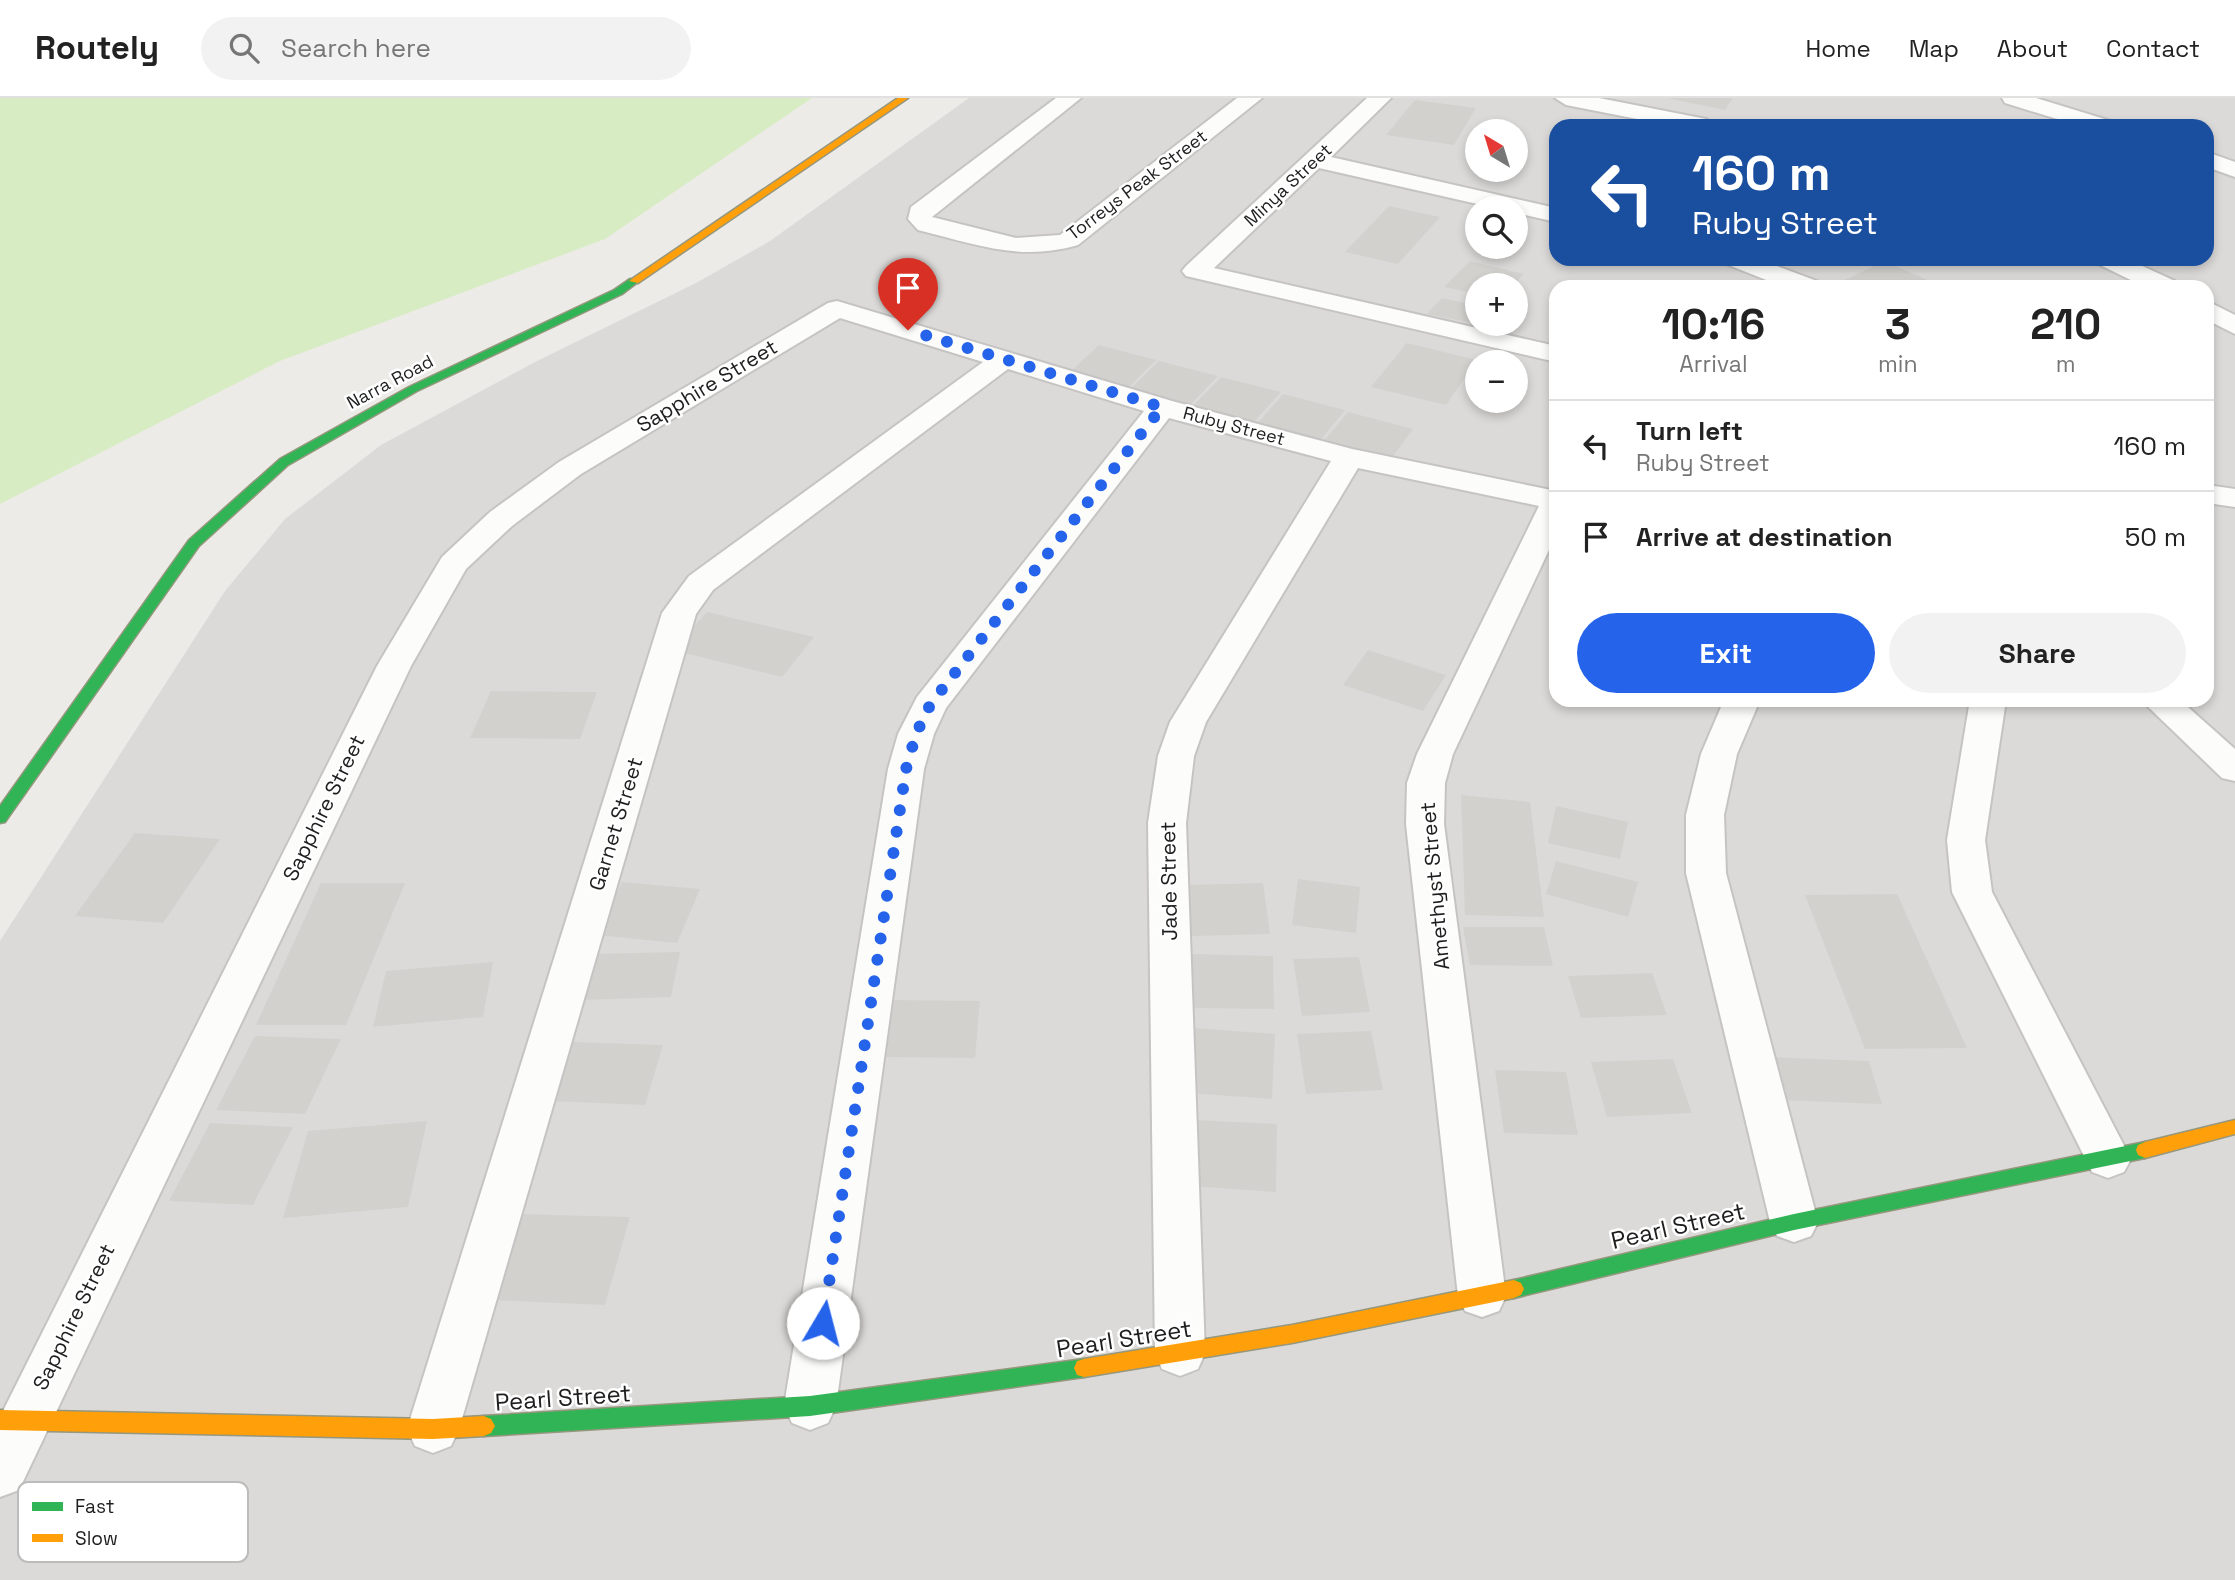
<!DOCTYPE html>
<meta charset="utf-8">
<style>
:root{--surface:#fff;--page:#f2f2f2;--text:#222;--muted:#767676;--line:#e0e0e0;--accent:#2563eb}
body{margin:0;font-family:"Space Grotesk",sans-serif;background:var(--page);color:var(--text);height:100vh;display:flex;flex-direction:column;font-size:26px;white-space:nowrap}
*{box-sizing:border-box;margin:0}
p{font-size:23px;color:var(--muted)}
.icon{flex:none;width:38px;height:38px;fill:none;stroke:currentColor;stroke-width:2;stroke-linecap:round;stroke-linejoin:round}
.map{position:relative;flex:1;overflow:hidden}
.side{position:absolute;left:1549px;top:182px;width:665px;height:427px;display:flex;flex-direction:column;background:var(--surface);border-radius:21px;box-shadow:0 4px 10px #0003}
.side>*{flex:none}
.guide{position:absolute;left:1549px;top:21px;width:665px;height:147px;border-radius:21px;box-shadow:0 4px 10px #0003;background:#1a4fa0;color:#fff;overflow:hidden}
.needle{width:46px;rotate:322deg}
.controls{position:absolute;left:1465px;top:21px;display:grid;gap:14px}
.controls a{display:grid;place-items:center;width:63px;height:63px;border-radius:50%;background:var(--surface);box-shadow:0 4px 10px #0003;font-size:35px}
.pin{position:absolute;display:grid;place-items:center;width:60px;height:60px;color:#fff;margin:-72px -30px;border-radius:50% 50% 50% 0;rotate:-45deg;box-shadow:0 0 7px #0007}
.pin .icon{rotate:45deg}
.me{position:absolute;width:77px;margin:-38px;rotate:8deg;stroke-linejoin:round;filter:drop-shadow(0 0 5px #0008)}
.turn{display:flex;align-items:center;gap:24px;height:147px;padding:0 28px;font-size:32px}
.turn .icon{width:91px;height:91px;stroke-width:2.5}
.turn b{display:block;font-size:49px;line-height:60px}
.eta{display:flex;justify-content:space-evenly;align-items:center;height:119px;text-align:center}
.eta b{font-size:42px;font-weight:800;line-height:49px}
.action{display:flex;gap:14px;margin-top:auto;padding:14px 28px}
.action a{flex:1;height:80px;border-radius:42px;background:var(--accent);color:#fff;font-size:28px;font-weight:800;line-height:80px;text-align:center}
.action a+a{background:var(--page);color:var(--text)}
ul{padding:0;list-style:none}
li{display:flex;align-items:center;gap:21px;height:91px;padding:0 28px;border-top:2px solid var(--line)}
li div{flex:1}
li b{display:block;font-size:26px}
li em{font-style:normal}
header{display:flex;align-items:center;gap:42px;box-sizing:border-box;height:98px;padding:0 35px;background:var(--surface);border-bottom:2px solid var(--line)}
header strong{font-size:33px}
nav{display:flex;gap:38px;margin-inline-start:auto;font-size:24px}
.search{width:490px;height:63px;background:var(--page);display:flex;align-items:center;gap:18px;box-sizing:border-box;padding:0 24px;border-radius:38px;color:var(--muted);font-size:26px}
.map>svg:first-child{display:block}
.residential{fill:#dcdad8;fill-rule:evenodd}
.grass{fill:#d8ecc4}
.building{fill:#d3d1ce}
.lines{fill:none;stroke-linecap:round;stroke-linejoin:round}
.street-casing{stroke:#c5c4c3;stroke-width:4}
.fast-casing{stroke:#95977e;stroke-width:3}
.slow-casing{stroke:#95977e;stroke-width:3}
.street{fill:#fcfcfb;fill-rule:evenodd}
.fast{fill:#30b455;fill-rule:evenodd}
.slow{fill:#ff9f0a;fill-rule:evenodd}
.route{stroke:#2563eb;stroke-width:12;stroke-dasharray:0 21.6}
.labels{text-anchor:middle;stroke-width:5;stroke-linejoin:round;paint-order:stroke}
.far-street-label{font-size:18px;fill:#1e1e1e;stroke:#fff}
.street-label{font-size:21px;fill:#1e1e1e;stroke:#fff}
.near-street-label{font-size:24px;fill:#1e1e1e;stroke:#fff}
.key{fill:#fff;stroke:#bcbcbc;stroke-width:2}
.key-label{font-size:19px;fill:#1e1e1e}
</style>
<header>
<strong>Routely</strong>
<div class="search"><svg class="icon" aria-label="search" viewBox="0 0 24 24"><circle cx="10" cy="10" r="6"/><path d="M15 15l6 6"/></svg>Search here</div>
<nav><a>Home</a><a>Map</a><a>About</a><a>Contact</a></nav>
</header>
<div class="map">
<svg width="2235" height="1482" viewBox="0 0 2235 1482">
<rect width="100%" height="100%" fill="#edebe7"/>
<path class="residential" d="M969,0H2235V1482H0V843L225,493L285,421L381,347L537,263L696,185L770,143ZM1556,28H2207V161H1556ZM1477,33H1516V72H1477ZM1477,110H1516V149H1477ZM1477,187H1516V226H1477ZM1556,189H2207V602H1556ZM1477,264H1516V303H1477Z"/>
<polygon class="grass" points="0,0 812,0 605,141 280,263 0,406"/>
<g class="building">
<polygon points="1667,0 1733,0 1725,12"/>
<polygon points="1415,2 1476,10 1454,47 1386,37"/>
<polygon points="1389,108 1440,119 1398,166 1345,154"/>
<polygon points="1470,163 1524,176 1513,187 1477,187 1477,196 1444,189"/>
<polygon points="1884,163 1932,184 1921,189 1843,189 1837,186"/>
<polygon points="1442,200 1477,208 1477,226 1427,216"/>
<polygon points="1407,245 1477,262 1446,307 1371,289"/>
<polygon points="1099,247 1156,262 1126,292 1068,276"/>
<polygon points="1159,263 1218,278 1190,307 1130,291"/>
<polygon points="1221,279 1281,294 1253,325 1192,309"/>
<polygon points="1283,296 1345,312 1319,344 1256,327"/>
<polygon points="1348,314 1413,331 1390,362 1323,344"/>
<polygon points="707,514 814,539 782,579 672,552"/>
<polygon points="1368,552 1446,577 1423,613 1343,587"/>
<polygon points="491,593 597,594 580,641 470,640"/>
<polygon points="1461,697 1530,704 1544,819 1465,817"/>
<polygon points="1556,708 1628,724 1620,761 1548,745"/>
<polygon points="135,735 220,741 163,825 75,818"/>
<polygon points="1556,763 1638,784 1628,819 1546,796"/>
<polygon points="1298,781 1360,789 1356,835 1292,827"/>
<polygon points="622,784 700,791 677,845 596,837"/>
<polygon points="321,785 405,785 346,927 256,927"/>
<polygon points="1263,785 1270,836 1191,838 1187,787"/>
<polygon points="1897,796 1967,950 1865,951 1805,797"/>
<polygon points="1463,829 1544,829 1553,868 1470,867"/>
<polygon points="680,854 671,899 582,902 594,856"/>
<polygon points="1192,856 1273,858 1274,911 1192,910"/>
<polygon points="1359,859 1370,914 1302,918 1293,861"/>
<polygon points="493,864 483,919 373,929 386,873"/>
<polygon points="1652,875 1667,917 1581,920 1568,878"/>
<polygon points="888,902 980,903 975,960 880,959"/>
<polygon points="1194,930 1275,936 1272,1001 1188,995"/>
<polygon points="1371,933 1383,992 1306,996 1297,936"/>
<polygon points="255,938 341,941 305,1016 216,1012"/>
<polygon points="572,944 663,947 645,1007 551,1003"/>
<polygon points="1764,959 1869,963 1882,1006 1777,1002"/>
<polygon points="1673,961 1692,1015 1607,1019 1591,964"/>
<polygon points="1495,972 1566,974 1578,1037 1504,1035"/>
<polygon points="1194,1022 1277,1026 1276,1094 1190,1088"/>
<polygon points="427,1023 408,1109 283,1120 308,1033"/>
<polygon points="210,1025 293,1029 253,1107 169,1103"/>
<polygon points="520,1116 630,1119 605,1207 489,1202"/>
</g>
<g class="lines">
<g class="street-casing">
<g id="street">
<path d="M1056,0H1081L932,119L1016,140L1060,137L1237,0H1262L1078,147C1019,164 975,146 918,132L908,121L911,109Z"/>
<polygon points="1367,0 1391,0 1331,59 1556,110 1556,124 1516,115 1516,110 1495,110 1319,70 1214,170 1556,248 1556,264 1186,178 1182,173 1186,168"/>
<polygon points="1555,0 1599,0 1706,21 1717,28 1673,28 1566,7"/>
<polygon points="2002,0 2036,0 2111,23 2114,28 2080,28 2005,5"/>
<polygon points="2207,54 2235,64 2235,79 2207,69"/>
<polygon points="1722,161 1758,161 1817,183 1821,189 1784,189 1726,166"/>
<polygon points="2094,161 2127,161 2175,183 2179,189 2145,189 2098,166"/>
<polygon points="837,203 1172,303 1352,351 1556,393 1556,437 1453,656 1445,685 1444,726 1506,1198 1499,1213 1482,1219 1465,1213 1458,1198 1406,726 1407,685 1417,656 1539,408 1358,370 1206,624 1194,658 1186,725 1205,1255 1198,1271 1180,1278 1162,1271 1155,1255 1148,725 1158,658 1170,624 1331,363 1169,320 946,610 934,636 924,671 836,1308 828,1325 810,1332 792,1325 784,1308 888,671 898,636 917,599 1144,313 1008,271 713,492 696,516 459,1331 451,1348 433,1355 415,1348 407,1331 662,515 689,478 983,264 840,220 581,376 512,428 466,471 411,568 19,1392 0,1399 0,1319 377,568 442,459 490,414 559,364 828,205"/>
<polygon points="2207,203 2235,217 2235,236 2207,222"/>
<polygon points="2207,387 2235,391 2235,409 2207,405"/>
<polygon points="1724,602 1760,602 1737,656 1724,717 1726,775 1818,1124 1811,1138 1794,1144 1777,1138 1770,1124 1686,775 1686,717 1701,656"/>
<polygon points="1970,602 2006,602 1985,742 1992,794 2131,1061 2124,1074 2108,1080 2092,1074 1952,794 1947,742"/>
<polygon points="2141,602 2180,602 2235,651 2235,683 2222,680"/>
</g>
</g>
<g class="fast-casing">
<g id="fast">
<polygon points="630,181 639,183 622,196 417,293 288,367 199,448 5,724 0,725 0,708 189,442 280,361 409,289 614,192"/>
<polygon points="2145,1044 2152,1047 2154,1052 2152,1057 2145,1060 1794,1132 1514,1200 1507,1197 1504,1191 1507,1185 1514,1182 1794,1116"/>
<polygon points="1084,1261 1091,1263 1094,1270 1091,1277 1084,1279 810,1318 484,1338 477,1335 473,1328 477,1321 484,1318 810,1298"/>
</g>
</g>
<g class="slow-casing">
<g id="slow">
<polygon points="898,0 908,0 638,185 629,183"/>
<polygon points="2235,1022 2235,1036 2145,1060 2138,1057 2136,1052 2138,1047 2145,1044"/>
<polygon points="1514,1182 1521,1185 1524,1191 1521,1197 1514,1200 1292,1245 1084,1279 1077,1277 1074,1270 1077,1263 1084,1261 1292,1227"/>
<polygon points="0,1312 433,1321 484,1318 491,1321 495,1328 491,1335 484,1338 433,1341 0,1332"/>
</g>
</g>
<use href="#street" class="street"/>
<use href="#fast" class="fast"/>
<use href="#slow" class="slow"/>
</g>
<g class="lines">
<polyline class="route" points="823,1225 906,671 916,636 930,607 1162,309 908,232"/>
</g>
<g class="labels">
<g class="far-street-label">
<text transform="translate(1137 87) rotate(-37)" y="6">Torreys Peak Street</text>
<text transform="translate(1288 87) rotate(-43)" y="6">Minya Street</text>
<text transform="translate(390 284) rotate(-28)" y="6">Narra Road</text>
<text transform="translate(1234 328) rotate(15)" y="6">Ruby Street</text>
</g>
<g class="street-label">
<text transform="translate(707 288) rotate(-31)" y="7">Sapphire Street</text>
<text transform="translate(324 710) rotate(-64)" y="7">Sapphire Street</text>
<text transform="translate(616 726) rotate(-73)" y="7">Garnet Street</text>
<text transform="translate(1169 783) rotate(-91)" y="7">Jade Street</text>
<text transform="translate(1435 788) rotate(-95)" y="7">Amethyst Street</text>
<text transform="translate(74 1219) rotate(-64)" y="7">Sapphire Street</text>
</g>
<g class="near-street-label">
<text transform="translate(1678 1128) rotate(-13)" y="8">Pearl Street</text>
<text transform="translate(1124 1241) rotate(-9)" y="8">Pearl Street</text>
<text transform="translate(563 1300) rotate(-4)" y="8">Pearl Street</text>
</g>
</g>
<rect x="18" y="1384" width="230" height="80" rx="10" class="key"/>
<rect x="32" y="1404" width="31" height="9" fill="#30b455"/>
<rect x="32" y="1436" width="31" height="8" fill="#ff9f0a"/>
<g class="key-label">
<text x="75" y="1415">Fast</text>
<text x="75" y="1447">Slow</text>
</g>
</svg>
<div class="controls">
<a><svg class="needle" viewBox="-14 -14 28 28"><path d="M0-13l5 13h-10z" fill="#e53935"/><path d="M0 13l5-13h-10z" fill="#767676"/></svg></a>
<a><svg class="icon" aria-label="search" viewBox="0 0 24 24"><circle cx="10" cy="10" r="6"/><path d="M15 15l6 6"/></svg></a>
<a>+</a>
<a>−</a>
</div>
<div class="pin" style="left:908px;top:232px;background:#d93025"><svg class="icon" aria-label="arrive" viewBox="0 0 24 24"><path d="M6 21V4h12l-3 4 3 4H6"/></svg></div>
<svg class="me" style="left:823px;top:1225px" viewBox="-20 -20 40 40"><circle r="19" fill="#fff"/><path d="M0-13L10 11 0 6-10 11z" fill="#2563eb"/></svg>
<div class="guide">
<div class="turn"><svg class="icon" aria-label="left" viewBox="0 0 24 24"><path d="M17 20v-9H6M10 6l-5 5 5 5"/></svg><div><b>160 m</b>Ruby Street</div></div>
</div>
<section class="side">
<div class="eta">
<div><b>10:16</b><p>Arrival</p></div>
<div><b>3</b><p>min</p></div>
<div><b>210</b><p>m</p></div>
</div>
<ul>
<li><svg class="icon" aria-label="left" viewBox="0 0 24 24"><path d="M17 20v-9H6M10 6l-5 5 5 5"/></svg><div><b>Turn left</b><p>Ruby Street</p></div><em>160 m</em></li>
<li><svg class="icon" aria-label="arrive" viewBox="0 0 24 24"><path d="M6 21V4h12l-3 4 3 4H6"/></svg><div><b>Arrive at destination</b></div><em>50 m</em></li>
</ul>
<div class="action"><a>Exit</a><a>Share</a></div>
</section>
</div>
